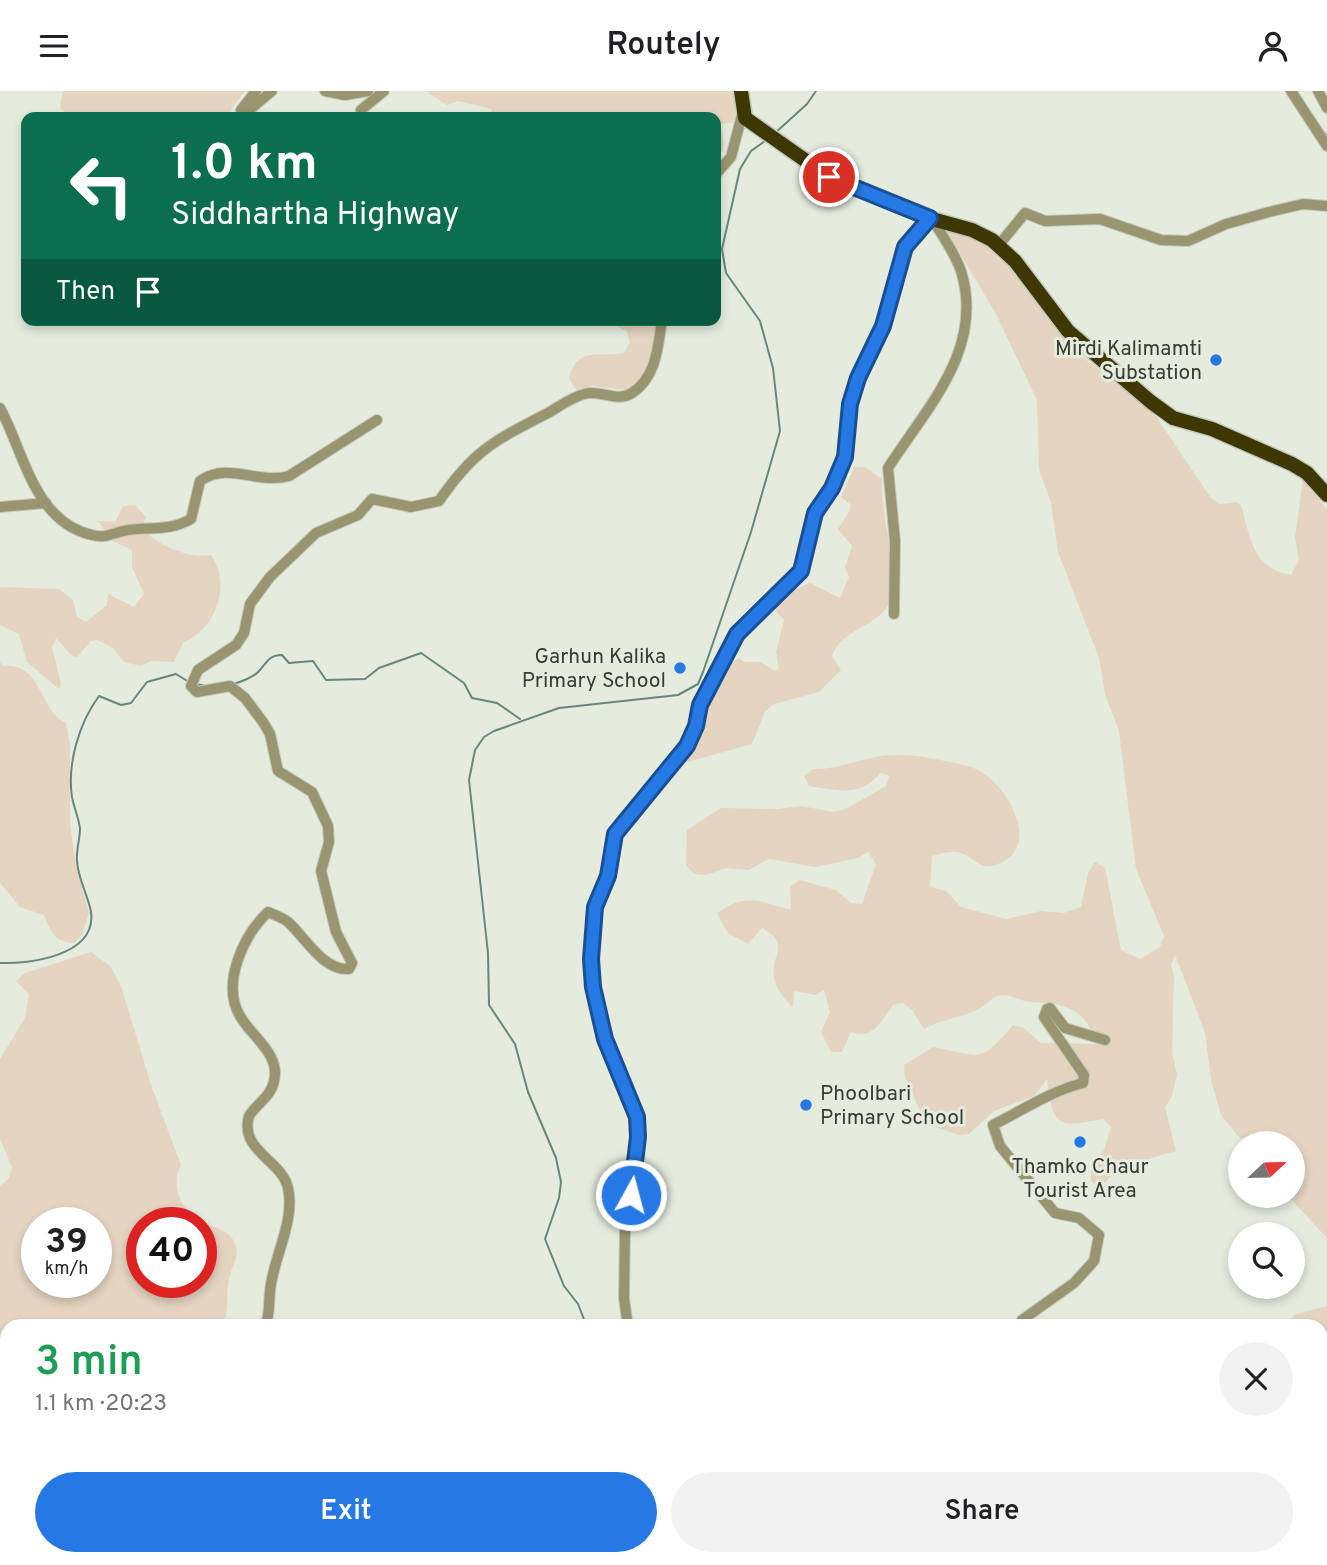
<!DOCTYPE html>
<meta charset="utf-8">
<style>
:root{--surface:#fff;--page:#f2f2f2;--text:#202124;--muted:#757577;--accent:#2679e4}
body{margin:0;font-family:Overpass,sans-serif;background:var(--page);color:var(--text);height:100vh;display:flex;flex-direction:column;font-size:26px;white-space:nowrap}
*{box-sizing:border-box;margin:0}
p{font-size:23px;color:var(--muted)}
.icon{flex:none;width:38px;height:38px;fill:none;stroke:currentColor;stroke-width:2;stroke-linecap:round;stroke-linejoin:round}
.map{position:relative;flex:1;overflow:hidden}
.side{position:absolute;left:0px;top:1228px;width:1328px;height:247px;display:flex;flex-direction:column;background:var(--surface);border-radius:21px 21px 0 0;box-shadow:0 4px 10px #0003}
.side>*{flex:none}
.top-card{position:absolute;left:21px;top:21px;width:700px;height:214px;border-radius:14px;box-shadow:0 4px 10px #0003;background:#0b6e4f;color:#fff;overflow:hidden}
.needle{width:46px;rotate:68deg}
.tools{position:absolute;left:1228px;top:1040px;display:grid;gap:14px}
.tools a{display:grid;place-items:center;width:77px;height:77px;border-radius:50%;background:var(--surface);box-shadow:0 4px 10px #0003;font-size:35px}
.speed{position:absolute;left:21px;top:1116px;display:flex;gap:14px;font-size:35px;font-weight:700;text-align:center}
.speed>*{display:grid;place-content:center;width:91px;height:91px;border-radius:50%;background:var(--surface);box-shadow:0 4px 10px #0003;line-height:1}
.speed small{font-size:18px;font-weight:400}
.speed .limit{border:10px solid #d22;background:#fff;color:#111}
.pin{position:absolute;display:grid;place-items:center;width:60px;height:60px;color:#fff;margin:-30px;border:4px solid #fff;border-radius:50%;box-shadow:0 2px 7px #0007}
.me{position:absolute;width:77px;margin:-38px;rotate:7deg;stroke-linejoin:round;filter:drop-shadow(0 0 5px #0008)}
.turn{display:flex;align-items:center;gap:24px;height:147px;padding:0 35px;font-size:32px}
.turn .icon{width:91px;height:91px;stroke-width:2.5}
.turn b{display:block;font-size:49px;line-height:60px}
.then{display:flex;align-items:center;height:66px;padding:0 35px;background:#0003;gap:14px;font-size:26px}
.round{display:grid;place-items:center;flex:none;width:74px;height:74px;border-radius:37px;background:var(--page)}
.overview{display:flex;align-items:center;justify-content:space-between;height:119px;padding:0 35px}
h1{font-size:42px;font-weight:600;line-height:52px;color:#1e9e55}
.action{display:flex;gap:14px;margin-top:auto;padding:14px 35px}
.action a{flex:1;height:80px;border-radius:42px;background:var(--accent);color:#fff;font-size:28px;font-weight:600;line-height:80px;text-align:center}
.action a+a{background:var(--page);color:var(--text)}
header{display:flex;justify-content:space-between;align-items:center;height:91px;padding:0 35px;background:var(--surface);font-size:32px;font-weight:600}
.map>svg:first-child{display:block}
.green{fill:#e4d4c0;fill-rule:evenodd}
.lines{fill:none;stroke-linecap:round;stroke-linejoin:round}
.stream{stroke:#66877e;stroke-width:2}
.minor-casing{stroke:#c3c9bc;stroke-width:12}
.highway-casing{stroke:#c3c9bc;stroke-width:17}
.minor{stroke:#9a9571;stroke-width:10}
.highway{stroke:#3e3704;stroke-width:14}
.route-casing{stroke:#194f94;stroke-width:18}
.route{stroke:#2679e4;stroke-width:12}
.poi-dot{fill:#2679e4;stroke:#e5ecde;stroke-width:2.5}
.labels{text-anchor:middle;stroke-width:6;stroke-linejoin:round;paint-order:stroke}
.poi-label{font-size:21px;fill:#393b36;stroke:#e5ecde;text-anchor:end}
</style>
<header><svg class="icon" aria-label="menu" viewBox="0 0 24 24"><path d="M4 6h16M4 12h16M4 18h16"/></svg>Routely<svg class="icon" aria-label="person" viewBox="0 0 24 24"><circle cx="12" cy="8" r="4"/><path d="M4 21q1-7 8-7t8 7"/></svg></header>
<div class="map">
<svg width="1327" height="1474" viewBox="0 0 1327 1474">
<rect width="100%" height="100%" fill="#e5ecde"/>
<g class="green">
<polygon points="63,0 245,0 225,26 70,26 60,17"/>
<polygon points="426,0 732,0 737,25 731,32 721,33 724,54 716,77 716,26 494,26 491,18 458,10 447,14"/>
<path d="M958,138L979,147L1001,165L1085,268L1153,321L1211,407L1220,413L1237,411L1241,414C1250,446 1253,478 1291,484L1299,469L1295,446L1303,388L1327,419V1147L1287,1104H1293V1052H1244L1221,1024L1211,989L1205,941L1175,864L1171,874L1174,885L1172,962L1177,984L1171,1007L1165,1016L1176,1060L1151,1067L1134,1079L1112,1084L1099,1098L1091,1090V1078L1104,1059L1111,1036L1103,1028C1056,1037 1053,1036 1047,988L1034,1005L994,1020L969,1043L958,1044L936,1036L920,1019L905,986L904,974L933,956C982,965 979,974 1013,934L1024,937L1041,952L1095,953C1087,915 1062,913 1030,911C1021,910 1012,904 1004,904C991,904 986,916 975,920C958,927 941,929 924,938L912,919L903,912L893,914C881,930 874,949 851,941L842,961H831L821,941L830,921L824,899L816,904L794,900L793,916C785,909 776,898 774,887C770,864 792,853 762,837L748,853L728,842L717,822C749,801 756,810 791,819L790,796L799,789L836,799L851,812L862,813L876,773L868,761L858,767L815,776L769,768L749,779L727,777L706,784L694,783L686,774L687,739L721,717L778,718L801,715L834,721L846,718L886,695L890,685L880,682C861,707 836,699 809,695L804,685L813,678C840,678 856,669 881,665C908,661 944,669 971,676C1007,687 1048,763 991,775C979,777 974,767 963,763C953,758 942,763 932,765L930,796L946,800L961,816L1006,828L1041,820L1064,822L1081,816L1088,782L1095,771L1105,777L1121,859L1140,868L1160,856L1164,845L1136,778L1119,640L1105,603L1099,567L1058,461L1051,412L1039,378L1037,309L996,223L947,140Z"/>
<path d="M608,229H658C655,254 652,287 627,299L592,295L576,299L569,287C578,254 600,267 624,262L630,252L627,241Z"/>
<path d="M854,376H865L882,388C879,426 903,481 887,516C878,533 840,540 832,565L841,579L819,601L774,613L765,621L752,653L677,674L695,647L703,644C705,617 713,580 739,567L744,571H760L775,580L779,577L776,561L784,529L773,517L789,501L810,492L840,507L849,486L845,476L852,455L838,438L850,419V413L841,406Z"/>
<path d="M135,414L146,426L142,436C154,454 190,468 211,464C232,494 216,538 183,552L174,571L151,570L141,575L124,571L113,557L97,549L91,550L77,566L72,565L56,547L52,556L61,593L59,598L27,571L19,543L0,534V496L59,498L73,509L77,526L86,531L107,514L108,503L134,516L144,503L132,476V459L111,449L98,430L115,431L123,415Z"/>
<path d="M0,571L3,575C43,572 38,619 66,632L70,654V733L76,775L89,822L82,844L74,852C54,851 51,841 44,824L20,816L0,792Z"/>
<path d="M91,861L111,876L121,895L152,997L181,1074C170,1095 181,1121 203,1132C217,1138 231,1138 236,1156C239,1168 231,1177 229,1187C226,1204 229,1219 223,1235L7,1236V1387L0,1393V1095L9,1087L12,1076L0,1048V968L25,927L29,903L16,890L25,882ZM37,1132H96V1192H37ZM142,1132H201V1192H142Z"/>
<polygon points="1327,1215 1327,1412 1321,1406 1321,1236 1282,1235 1296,1223"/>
</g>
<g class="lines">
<g class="stream">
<polyline points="1319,35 1327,45"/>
<polyline points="775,42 807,13 816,0"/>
<polyline points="195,593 207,595"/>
<path d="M233,593C241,591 254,586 259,580C267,572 268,564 282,564L289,572L313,570L326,589L365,588L379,577L421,562L464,592L472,607L497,612L520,628"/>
<path d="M0,872C29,873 97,865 91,821C88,804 78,788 77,770C76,759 80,748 80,738C79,727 74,717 72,706C67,673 79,632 99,605L121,614L131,612L147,591L176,583L189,591"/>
<polyline points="587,1236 578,1213 564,1195 545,1148 559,1107 561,1091 556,1067 528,1001 515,953 489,914 488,862 469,689 475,659 484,646 494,640 559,617 678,604 698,593 703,581 751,441 780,340 773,277 760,230 726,182 722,158 740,78 751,60 765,50"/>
<polyline points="564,1468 565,1474"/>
</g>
<g class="minor-casing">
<g id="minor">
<polyline points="325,0 345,4 368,0"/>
<polyline points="1291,0 1327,55"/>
<polyline points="1318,0 1327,17"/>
<polyline points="241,19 256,0"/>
<polyline points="241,26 272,0"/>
<polyline points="363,26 361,19 384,0"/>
<polyline points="716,83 731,66 743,20"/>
<polyline points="998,155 1025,122 1045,130 1100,128 1161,149 1188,150 1226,133 1269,121 1303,113 1327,115"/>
<path d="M0,317C24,361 34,431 92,444C106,448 115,441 128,439C152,436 170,440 191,428L200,390C229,370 257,394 289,385L377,329"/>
<polyline points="0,416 46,412"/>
<path d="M894,523L895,450L888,377C927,316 985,258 961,180C955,162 942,144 932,128"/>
<polyline points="225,1236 234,1236"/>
<path d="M265,1236C271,1221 268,1208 271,1193C276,1162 295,1128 288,1097C282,1069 239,1060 249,1025C257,1012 271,1006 274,990C281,963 251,945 240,925C221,893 243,845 268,821C274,824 282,826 288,831C305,846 323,880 349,878L352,872L336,841L321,780L329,751L328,735L312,701L278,680L270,643L263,631L245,607L230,595L197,601L191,595L198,579L236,554L244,542L250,513L270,486L316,442L358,424L372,408L411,416L439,410C474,359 494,350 546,323C559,316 570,307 584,303C600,298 617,312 632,302C657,286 658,254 662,229"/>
<polyline points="628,1236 624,1207 625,1140 638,1046 637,1025 605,949 598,923 591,868 595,816 608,785 615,743 687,655 696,635 700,613 737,543 755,522 773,511 801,480 815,422 832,397 845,366 850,313 858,287 883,235 905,156 930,127"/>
<path d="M1019,1236L1022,1229L1074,1192L1094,1170L1099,1144L1079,1127L1055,1122L1000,1055L993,1034C1023,1019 1051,1000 1083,992L1084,984L1044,926L1047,918L1050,917L1065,937L1105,949"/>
<polyline points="0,1312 7,1297"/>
<polyline points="602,1474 602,1468"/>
<polyline points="729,1474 765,1468"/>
</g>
</g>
<g class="highway-casing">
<polyline id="highway" points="741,0 745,27 829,86 932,128 972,139 992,149 1015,170 1068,240 1151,311 1173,327 1212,338 1292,373 1307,382 1327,404"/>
</g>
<use href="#minor" class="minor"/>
<use href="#highway" class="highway"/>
</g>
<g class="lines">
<g class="route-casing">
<polyline id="route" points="631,1104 638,1046 637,1026 605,948 593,896 591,868 595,816 608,785 615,743 687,655 696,635 700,614 737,543 801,480 815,422 832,397 845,366 850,313 858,287 883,235 905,156 930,127 829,86"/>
</g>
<use href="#route" class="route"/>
</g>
<g class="poi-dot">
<circle cx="1216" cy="269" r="7"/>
<circle cx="680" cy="577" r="7"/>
<circle cx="806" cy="1014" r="7"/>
<circle cx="1080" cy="1051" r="7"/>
</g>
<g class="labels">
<g class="poi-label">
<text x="1202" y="264">Mirdi Kalimamti<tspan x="1202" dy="24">Substation</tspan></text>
<text x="666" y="572">Garhun Kalika<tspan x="666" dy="24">Primary School</tspan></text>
<text x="820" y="1009" text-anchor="start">Phoolbari<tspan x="820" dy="24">Primary School</tspan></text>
<text x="1080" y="1082" text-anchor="middle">Thamko Chaur<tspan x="1080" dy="24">Tourist Area</tspan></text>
</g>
</g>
</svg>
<div class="tools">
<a><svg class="needle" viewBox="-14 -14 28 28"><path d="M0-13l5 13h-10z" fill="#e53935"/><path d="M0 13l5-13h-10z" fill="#757577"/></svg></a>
<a><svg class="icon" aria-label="search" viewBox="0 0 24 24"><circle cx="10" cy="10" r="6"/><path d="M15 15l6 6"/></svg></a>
</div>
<div class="speed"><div>39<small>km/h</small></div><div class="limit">40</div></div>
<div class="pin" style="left:829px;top:86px;background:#d93025"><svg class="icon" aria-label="arrive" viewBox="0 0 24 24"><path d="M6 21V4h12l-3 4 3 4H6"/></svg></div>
<svg class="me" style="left:631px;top:1104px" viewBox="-20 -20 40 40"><circle r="17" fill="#2679e4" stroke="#fff" stroke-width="3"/><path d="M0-11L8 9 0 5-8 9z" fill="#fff"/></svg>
<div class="top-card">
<div class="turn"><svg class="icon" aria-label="left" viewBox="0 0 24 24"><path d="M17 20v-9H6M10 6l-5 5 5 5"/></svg><div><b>1.0 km</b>Siddhartha Highway</div></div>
<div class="then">Then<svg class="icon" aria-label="arrive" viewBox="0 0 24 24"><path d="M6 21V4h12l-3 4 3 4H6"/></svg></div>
</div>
<section class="side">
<div class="overview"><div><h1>3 min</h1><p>1.1 km · 20:23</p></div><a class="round"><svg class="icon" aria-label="close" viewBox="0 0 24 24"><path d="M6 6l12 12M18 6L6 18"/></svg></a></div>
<div class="action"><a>Exit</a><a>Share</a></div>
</section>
</div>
